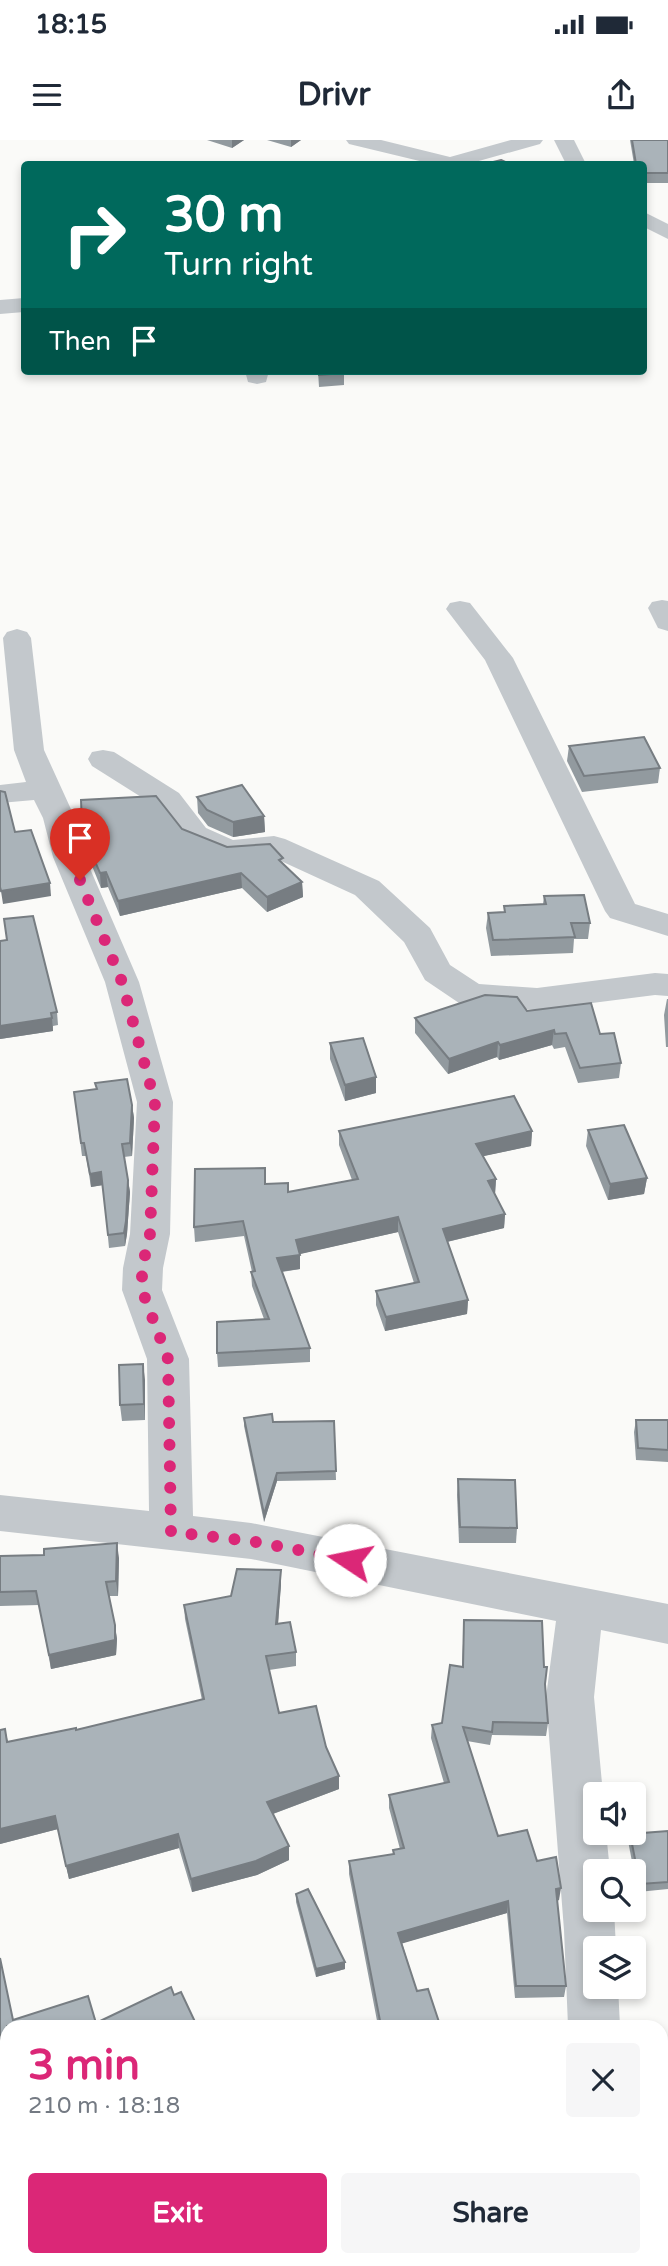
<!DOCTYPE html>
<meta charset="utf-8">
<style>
:root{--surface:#fff;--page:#f6f6f7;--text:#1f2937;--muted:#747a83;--accent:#db2777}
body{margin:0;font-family:"Varela Round",sans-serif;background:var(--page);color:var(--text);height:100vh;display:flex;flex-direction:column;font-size:26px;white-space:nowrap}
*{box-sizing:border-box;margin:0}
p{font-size:23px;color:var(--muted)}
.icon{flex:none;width:38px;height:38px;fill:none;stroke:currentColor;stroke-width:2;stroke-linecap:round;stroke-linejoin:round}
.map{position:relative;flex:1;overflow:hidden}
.details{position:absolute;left:0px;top:1880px;width:668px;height:247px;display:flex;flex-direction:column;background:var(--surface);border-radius:21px 21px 0 0;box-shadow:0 4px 10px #0003}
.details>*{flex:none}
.guide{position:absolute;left:21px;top:21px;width:626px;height:214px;border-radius:7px;box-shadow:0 4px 10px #0003;background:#00695c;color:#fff;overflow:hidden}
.fabs{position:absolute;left:583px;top:1642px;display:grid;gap:14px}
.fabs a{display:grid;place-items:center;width:63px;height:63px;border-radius:7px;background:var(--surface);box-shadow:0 4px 10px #0003;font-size:35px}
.pin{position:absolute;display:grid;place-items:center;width:60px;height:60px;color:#fff;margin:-72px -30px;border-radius:50% 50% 50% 0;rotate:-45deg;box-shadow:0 0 7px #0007}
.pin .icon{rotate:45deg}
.me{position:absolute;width:77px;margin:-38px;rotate:281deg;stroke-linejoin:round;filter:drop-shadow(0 0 5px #0008)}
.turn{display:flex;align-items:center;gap:24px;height:147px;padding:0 28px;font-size:32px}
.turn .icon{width:91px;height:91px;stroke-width:2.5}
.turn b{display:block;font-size:49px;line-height:60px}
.then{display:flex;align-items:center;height:66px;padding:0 28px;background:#0003;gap:14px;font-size:26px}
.round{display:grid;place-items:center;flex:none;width:74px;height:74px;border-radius:7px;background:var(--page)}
.overview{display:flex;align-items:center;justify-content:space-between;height:119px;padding:0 28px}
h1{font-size:42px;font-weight:700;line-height:52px;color:var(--accent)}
.button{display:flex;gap:14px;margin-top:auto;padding:14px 28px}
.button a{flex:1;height:80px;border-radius:7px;background:var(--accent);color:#fff;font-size:28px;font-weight:700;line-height:80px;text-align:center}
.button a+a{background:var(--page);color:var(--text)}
.status{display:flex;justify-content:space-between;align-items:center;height:49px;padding:0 35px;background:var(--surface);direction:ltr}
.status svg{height:19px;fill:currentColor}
header{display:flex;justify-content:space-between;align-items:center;height:91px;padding:0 28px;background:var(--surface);font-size:32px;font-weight:700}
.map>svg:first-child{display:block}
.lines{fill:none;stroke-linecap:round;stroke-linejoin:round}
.minor{fill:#c3c8cc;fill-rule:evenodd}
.wall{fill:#929a9f}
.shaded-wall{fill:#777d82}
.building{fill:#aab3b9;stroke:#777d82;stroke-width:2}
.route{stroke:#db2777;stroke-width:12;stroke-dasharray:0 21.6}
</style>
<div class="status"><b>18:15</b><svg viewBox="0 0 49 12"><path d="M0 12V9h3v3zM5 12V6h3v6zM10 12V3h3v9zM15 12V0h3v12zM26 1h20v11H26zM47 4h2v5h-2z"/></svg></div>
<header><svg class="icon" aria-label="menu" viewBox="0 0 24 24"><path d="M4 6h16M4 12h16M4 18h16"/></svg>Drivr<svg class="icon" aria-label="share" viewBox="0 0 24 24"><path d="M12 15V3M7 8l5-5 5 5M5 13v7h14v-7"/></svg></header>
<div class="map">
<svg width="668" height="2126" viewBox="0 0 668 2126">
<rect width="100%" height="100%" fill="#fafaf8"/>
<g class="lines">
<g class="minor">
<polygon points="346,0 381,0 450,17 511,0 543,0 540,4 468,24 432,24 349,4"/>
<polygon points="554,0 574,0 586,24 566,24"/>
<polygon points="644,72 668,84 668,99 644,87"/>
<polygon points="24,158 24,172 0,174 0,160"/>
<polygon points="245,231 269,231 266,242 257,244 248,242"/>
<polygon points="662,460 668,461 668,491 658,488 648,468 652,462"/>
<polygon points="460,461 470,463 513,518 635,764 668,774 668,796 610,778 605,771 485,520 446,469 450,463"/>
<polygon points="17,489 27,492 31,498 44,610 75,678 85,717 139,842 173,962 170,1094 163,1128 162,1150 189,1219 193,1376 251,1383 668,1464 668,1504 601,1490 594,1557 603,1654 595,1654 595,1692 606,1692 610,1731 595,1731 595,1769 614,1769 616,1808 595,1808 595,1846 618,1846 620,1886 568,1886 564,1790 546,1557 556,1481 251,1419 0,1391 0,1355 149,1371 147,1219 122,1150 123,1128 130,1094 137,962 105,842 53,717 43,678 34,660 0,663 0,645 26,642 14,610 3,498 7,492"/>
<polygon points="103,610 114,612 179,653 206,688 233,700 274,696 285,699 379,741 430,788 450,825 479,844 537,848 655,833 668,834 668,856 655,855 537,870 471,866 459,863 425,840 404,802 355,755 270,716 229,720 184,702 157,667 92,626 88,619 92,612"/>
<polygon points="577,2119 633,2119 634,2126 576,2126"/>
</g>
</g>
<g class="wall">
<polygon points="207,0 244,0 232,8"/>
<polygon points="267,0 301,0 291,7"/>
<polygon points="630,0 668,0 668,43 644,43 644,24 634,24"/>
<polygon points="318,231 344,231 344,245 319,247"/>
<polygon points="569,606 660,628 658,643 582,652 567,621"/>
<polygon points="197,657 264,676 265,692 233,697 208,686 198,673"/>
<polygon points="82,685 182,689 227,707 283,724 302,742 303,757 267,772 242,748 120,776 108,747 101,748 88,716 83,700"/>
<polygon points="544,756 590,783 588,799 574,799 573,813 491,816 486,788 488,773 504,772 504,766 543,764"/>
<polygon points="0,801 57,872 58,885 53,886 53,891 0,899"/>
<polygon points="667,859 668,859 668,907 666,907 664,875"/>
<polygon points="527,871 600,894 621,923 619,938 578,943 565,907 554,909 552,905 499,920 497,917 448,934 415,893 415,878"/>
<polygon points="330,903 376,953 345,961 330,919"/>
<polygon points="74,952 132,965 134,978 132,1016 124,1017 130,1052 127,1094 125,1106 109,1108 103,1045 91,1047 86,1016 82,1016"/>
<polygon points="588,990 647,1038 644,1054 608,1060 586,1006"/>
<polygon points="339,991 532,991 531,1006 483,1016 496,1039 495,1054 505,1074 504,1088 447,1102 468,1160 467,1174 385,1191 376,1165 376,1151 414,1143 398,1092 299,1114 300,1129 282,1132 310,1208 310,1222 218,1227 217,1213 264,1179 252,1146 251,1132 252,1132 244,1096 195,1102 194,1087 265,1044 288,1052 352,1040 339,1005"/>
<polygon points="145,1240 145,1280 122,1281 120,1265"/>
<polygon points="244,1278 273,1282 334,1281 336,1340 277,1341 264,1382 244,1286"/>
<polygon points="636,1280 668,1280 668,1322 636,1320 634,1292"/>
<polygon points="458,1339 517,1388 516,1403 459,1403 457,1355"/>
<polygon points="0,1416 119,1418 118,1456 109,1456 117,1499 116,1515 51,1529 39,1465 0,1466"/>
<polygon points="281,1444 278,1483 296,1512 296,1526 269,1530 279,1573 326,1607 339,1649 273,1674 289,1706 289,1720 257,1735 192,1752 179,1708 69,1739 58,1689 0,1704 0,1589 5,1589 8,1602 76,1590 202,1560 185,1479 184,1465 231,1456"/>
<polygon points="464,1480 545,1544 548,1583 546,1596 492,1595 490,1605 467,1601 498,1696 537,1721 559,1760 557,1761 566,1846 564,1857 515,1858 507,1773 402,1803 417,1851 439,1882 439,1886 378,1886 349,1734 349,1721 393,1714 393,1710 400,1709 389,1668 389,1655 444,1643 431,1598 432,1585 442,1583 462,1527"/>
<polygon points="668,1691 668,1749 638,1752 628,1701 630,1694"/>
<polygon points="296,1754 345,1829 316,1837 296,1762"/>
</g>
<g class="shaded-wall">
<polygon points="232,0 244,0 232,8"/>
<polygon points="291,0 301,0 291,7"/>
<polygon points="264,676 265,692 233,697 233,682"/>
<polygon points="106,732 108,747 101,748 100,733"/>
<polygon points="241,733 242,748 120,776 118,761"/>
<polygon points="302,742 303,757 267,772 267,757"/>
<polygon points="50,743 51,756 3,764 1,751"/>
<polygon points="52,878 53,891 0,899 0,886"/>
<polygon points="554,890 552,905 499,920 500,905"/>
<polygon points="498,902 497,917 448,934 449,919"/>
<polygon points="376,937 376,953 345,961 345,945"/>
<polygon points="132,965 134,978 132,1016 130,1003"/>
<polygon points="532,991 531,1006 475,1018 476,1004"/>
<polygon points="101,1032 103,1045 91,1047 90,1034"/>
<polygon points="647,1038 644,1054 608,1060 610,1044"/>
<polygon points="496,1039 495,1054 488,1041"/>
<polygon points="128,1040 130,1052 127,1094 125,1106 124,1093"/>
<polygon points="505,1074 504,1088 442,1103 443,1089"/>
<polygon points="398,1077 398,1092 296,1115 296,1100"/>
<polygon points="300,1115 300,1129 278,1132 277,1118"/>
<polygon points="468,1160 467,1174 385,1191 386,1177"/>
<polygon points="143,1224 145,1240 145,1280 144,1264"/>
<polygon points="277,1333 277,1341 264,1382 264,1374"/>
<polygon points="117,1403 119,1418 118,1456 116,1441"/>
<polygon points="281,1430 281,1444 277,1498 276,1484"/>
<polygon points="115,1485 117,1499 116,1515 51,1529 49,1515"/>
<polygon points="339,1636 339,1649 267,1676 267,1662"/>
<polygon points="55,1676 58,1689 0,1704 0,1689"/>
<polygon points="178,1694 179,1708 69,1739 66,1726"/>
<polygon points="289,1706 289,1720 257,1735 192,1752 191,1739"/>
<polygon points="561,1748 559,1760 554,1761 556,1749"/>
<polygon points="508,1761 507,1773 397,1805 398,1793"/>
<polygon points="345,1822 345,1829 316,1837 316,1829"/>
<polygon points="439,1882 439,1886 424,1886"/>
<polygon points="68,2119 81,2119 78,2121 79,2125 78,2126 57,2126"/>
<polygon points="323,2119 352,2119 324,2126 323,2126"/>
</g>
<g class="building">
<polygon points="632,0 668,0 668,33 644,33 644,24 636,24"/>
<polygon points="501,20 510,24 485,24"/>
<polygon points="319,231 344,231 344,233 319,235"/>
<polygon points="644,597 660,628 584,636 569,606"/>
<polygon points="242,645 264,676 233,682 207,670 197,657"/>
<polygon points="0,651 5,652 15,692 31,690 50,743 1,751 0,747"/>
<polygon points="156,656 182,689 227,707 270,704 283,718 279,720 302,742 267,757 241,733 118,761 106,732 100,733 86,701 82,685 81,660"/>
<polygon points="584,755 590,783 571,783 575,797 493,800 488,773 505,772 504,766 546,764 544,756"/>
<polygon points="33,776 57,872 51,873 52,878 0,886 0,801 7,800 4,779"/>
<polygon points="485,855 517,857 527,871 591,863 600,894 614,893 621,923 580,928 566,893 555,894 554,890 500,905 498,902 449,919 415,878"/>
<polygon points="363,898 376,937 345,945 330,903"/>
<polygon points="127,939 132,965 130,1003 122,1004 128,1040 126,1081 124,1093 108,1095 101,1032 90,1034 84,1003 81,1003 74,952 97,949 95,943"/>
<polygon points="514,956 532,991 476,1004 496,1039 488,1041 505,1074 443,1089 468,1160 386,1177 376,1151 419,1142 398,1077 296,1100 300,1115 277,1118 310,1208 217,1213 217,1182 269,1179 251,1132 255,1131 243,1081 194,1087 195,1029 265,1028 265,1044 288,1043 288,1052 358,1039 339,991"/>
<polygon points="624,985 647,1038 610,1044 588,990"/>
<polygon points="143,1224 144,1264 120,1265 119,1225"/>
<polygon points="272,1274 273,1282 334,1281 336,1331 277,1333 264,1374 244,1278"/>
<polygon points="636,1280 668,1280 668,1310 638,1308"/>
<polygon points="458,1339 515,1340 517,1388 460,1387"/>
<polygon points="117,1403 116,1441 106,1442 115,1485 115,1500 49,1515 36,1451 0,1452 0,1416 44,1415 44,1409"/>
<polygon points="237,1429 281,1430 276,1484 290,1482 296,1512 266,1516 279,1573 316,1566 326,1607 339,1636 267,1662 289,1706 256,1721 191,1739 178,1694 66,1726 55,1676 0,1689 0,1590 5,1589 7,1602 76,1588 76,1590 204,1559 184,1465 231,1456"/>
<polygon points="464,1480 542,1481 544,1527 547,1527 545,1544 548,1583 493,1582 492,1592 463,1587 498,1696 527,1690 537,1721 556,1717 561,1748 556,1749 566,1846 516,1846 508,1761 398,1793 417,1851 428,1849 439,1882 424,1886 381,1886 349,1721 394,1714 393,1710 404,1708 389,1655 449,1642 432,1585 442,1583 450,1525 463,1527"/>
<polygon points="668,1691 668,1742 640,1744 630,1694"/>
<polygon points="308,1749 345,1822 316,1829 296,1754"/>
<polygon points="0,1818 13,1880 88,1856 96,1883 171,1847 174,1855 181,1852 197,1886 7,1886 7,2119 68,2119 57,2126 0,2126"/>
</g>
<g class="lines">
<polyline class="route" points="80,740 122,842 155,962 150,1094 142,1128 142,1150 168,1219 171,1392 251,1401 350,1420"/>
</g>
</svg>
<div class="fabs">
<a><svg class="icon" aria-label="sound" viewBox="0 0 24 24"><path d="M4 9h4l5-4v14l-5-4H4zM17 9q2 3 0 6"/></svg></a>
<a><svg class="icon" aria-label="search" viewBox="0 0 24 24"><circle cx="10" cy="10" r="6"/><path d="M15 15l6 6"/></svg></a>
<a><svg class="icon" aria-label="layers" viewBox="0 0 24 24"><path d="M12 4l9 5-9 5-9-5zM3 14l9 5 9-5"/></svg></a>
</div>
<div class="pin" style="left:80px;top:740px;background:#d93025"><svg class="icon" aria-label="arrive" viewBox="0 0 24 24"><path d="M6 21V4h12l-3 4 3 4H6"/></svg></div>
<svg class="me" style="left:350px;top:1420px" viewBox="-20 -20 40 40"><circle r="19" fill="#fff"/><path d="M0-13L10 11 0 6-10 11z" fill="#db2777"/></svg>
<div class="guide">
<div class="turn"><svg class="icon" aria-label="right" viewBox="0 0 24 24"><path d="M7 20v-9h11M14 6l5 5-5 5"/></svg><div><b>30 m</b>Turn right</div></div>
<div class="then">Then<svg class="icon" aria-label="arrive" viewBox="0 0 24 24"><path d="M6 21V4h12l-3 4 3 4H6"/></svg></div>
</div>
<section class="details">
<div class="overview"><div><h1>3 min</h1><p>210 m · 18:18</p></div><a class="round"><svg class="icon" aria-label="close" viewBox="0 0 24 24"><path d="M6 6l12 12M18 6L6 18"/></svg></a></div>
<div class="button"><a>Exit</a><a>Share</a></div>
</section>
</div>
